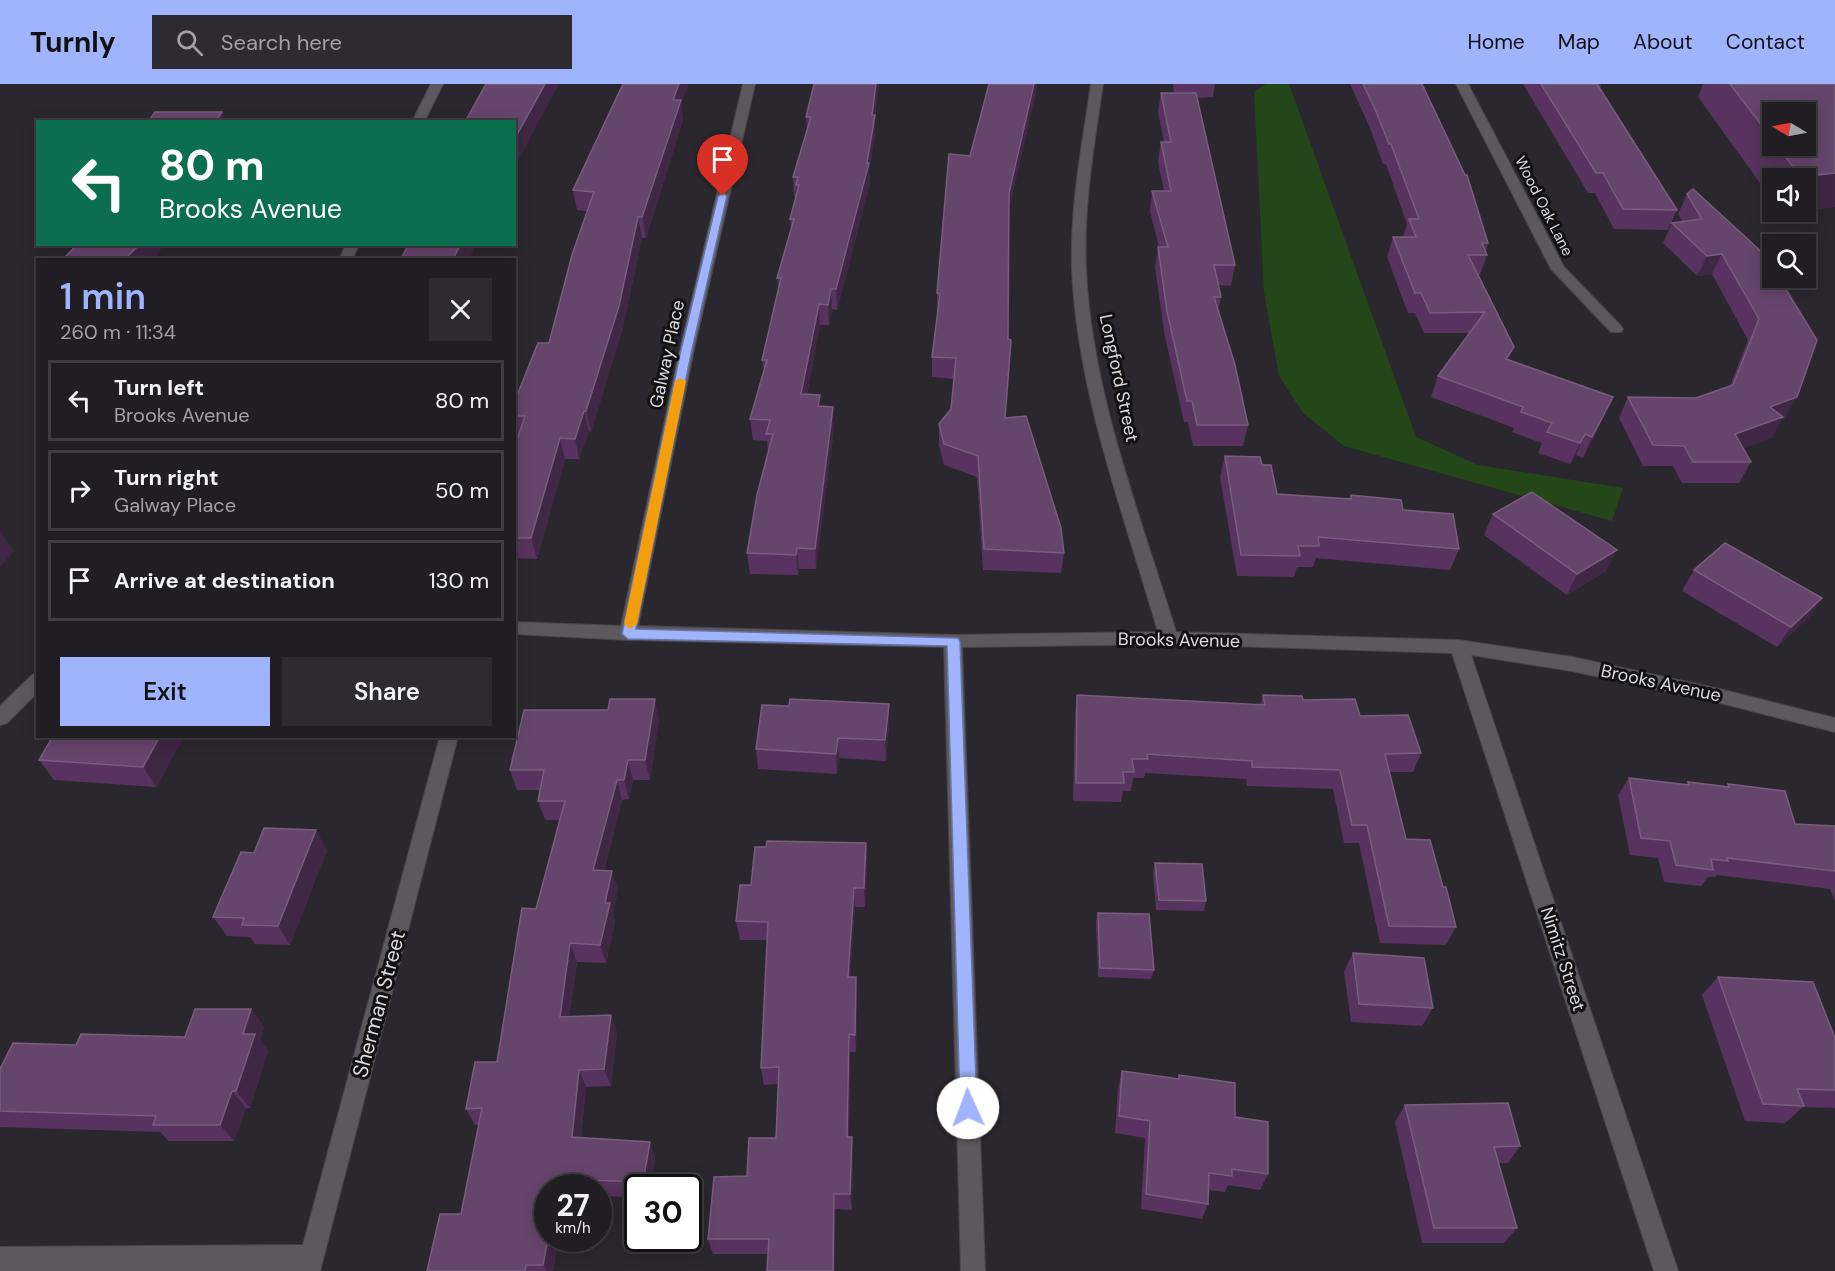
<!DOCTYPE html>
<meta charset="utf-8">
<style>
:root{--surface:#201e22;--page:#2d2b2f;--text:#f1f3f6;--muted:#a2a2a5;--line:#3d3c40;--accent:#a0b3fd}
body{margin:0;font-family:"DM Sans",sans-serif;background:var(--page);color:var(--text);height:100vh;display:flex;flex-direction:column;font-size:22px;white-space:nowrap}
*{box-sizing:border-box;margin:0}
p{font-size:20px;color:var(--muted)}
.icon{flex:none;width:33px;height:33px;fill:none;stroke:currentColor;stroke-width:2;stroke-linecap:round;stroke-linejoin:round}
.map{position:relative;flex:1;overflow:hidden}
.panel{position:absolute;left:36px;top:174px;width:480px;height:480px;display:flex;flex-direction:column;background:var(--surface);border-radius:0px;box-shadow:0 3px 15px #0003,0 0 0 2px var(--line)}
.panel>*{flex:none}
.hud{position:absolute;left:36px;top:36px;width:480px;height:126px;border-radius:0px;box-shadow:0 3px 15px #0003,0 0 0 2px var(--line);background:#0b6e4f;color:#fff;overflow:hidden}
.needle{width:39px;rotate:280deg}
.fabs{position:absolute;left:1762px;top:18px;display:grid;gap:12px}
.fabs a{display:grid;place-items:center;width:54px;height:54px;border-radius:0px;background:var(--surface);box-shadow:0 3px 15px #0003,0 0 0 2px var(--line);font-size:30px}
.speed{position:absolute;left:534px;top:1090px;display:flex;gap:12px;font-size:30px;font-weight:700;text-align:center}
.speed>*{display:grid;place-content:center;width:78px;height:78px;border-radius:50%;background:var(--surface);box-shadow:0 3px 15px #0003,0 0 0 2px var(--line);line-height:1}
.speed small{font-size:15px;font-weight:400}
.speed .limit{border:3px solid #111;border-radius:9px;background:#fff;color:#111}
.pin{position:absolute;display:grid;place-items:center;width:51px;height:51px;color:#fff;margin:-62px -26px;border-radius:50% 50% 50% 0;rotate:-45deg;box-shadow:0 0 6px #0007}
.pin .icon{rotate:45deg}
.me{position:absolute;width:66px;margin:-33px;rotate:358deg;stroke-linejoin:round;filter:drop-shadow(0 0 4px #0008)}
.turn{display:flex;align-items:center;gap:21px;height:126px;padding:0 24px;font-size:27px}
.turn .icon{width:78px;height:78px;stroke-width:2.5}
.turn b{display:block;font-size:42px;line-height:51px}
.round{display:grid;place-items:center;flex:none;width:63px;height:63px;border-radius:0px;background:var(--page)}
.summary{display:flex;align-items:center;justify-content:space-between;height:102px;padding:0 24px}
h1{font-size:36px;font-weight:600;line-height:45px;color:var(--accent)}
.primary-button{display:flex;gap:12px;margin-top:auto;padding:12px 24px}
.primary-button a{flex:1;height:69px;border-radius:0px;background:var(--accent);color:#111;font-size:24px;font-weight:600;line-height:69px;text-align:center}
.primary-button a+a{background:var(--page);color:var(--text)}
ul{padding:0;list-style:none}
li{display:flex;align-items:center;gap:18px;height:81px;margin:0 12px 9px;padding:0 12px;border:3px solid var(--line);border-radius:0px}
li div{flex:1}
li b{display:block;font-size:22px}
li em{font-style:normal}
header{display:flex;align-items:center;gap:36px;box-sizing:border-box;height:84px;padding:0 30px;background:var(--accent);color:#111}
header strong{font-size:28px}
nav{display:flex;gap:33px;margin-inline-start:auto;font-size:21px}
.search{width:420px;height:54px;background:var(--page);display:flex;align-items:center;gap:15px;box-sizing:border-box;padding:0 21px;border-radius:0px;color:var(--muted);font-size:22px}
.map>svg:first-child{display:block}
.green{fill:#234719}
.lines{fill:none;stroke-linecap:round;stroke-linejoin:round}
.minor-casing{stroke:#48464a;stroke-width:2}
.minor{fill:#5b585e;fill-rule:evenodd}
.wall{fill:#58335f;fill-rule:evenodd}
.shaded-wall{fill:#402745}
.building{fill:#66456c;stroke:#795c7e;stroke-width:1.5}
.route{fill:#a0b3fd;stroke:#6874a4;stroke-width:1.5}
.slow{fill:#f59e0b}
.labels{text-anchor:middle;stroke-width:6;stroke-linejoin:round;paint-order:stroke}
.far-street-label{font-size:15px;fill:#dddbdf;stroke:#121114}
.street-label{font-size:18px;fill:#dddbdf;stroke:#121114}
.near-street-label{font-size:21px;fill:#dddbdf;stroke:#121114}
</style>
<header>
<strong>Turnly</strong>
<div class="search"><svg class="icon" aria-label="search" viewBox="0 0 24 24"><circle cx="10" cy="10" r="6"/><path d="M15 15l6 6"/></svg>Search here</div>
<nav><a>Home</a><a>Map</a><a>About</a><a>Contact</a></nav>
</header>
<div class="map">
<svg width="1835" height="1187" viewBox="0 0 1835 1187">
<rect width="100%" height="100%" fill="#2a282e"/>
<polygon class="green" points="1266,0 1289,0 1416,353 1478,381 1623,404 1612,437 1344,362 1303,329 1279,292 1264,208 1254,8"/>
<g class="lines">
<g class="minor-casing">
<g id="minor">
<polygon points="431,0 443,0 424,38 412,38"/>
<path d="M743,0H755L693,270L638,542L953,551L1158,548C1124,430 1077,309 1072,185C1070,122 1082,62 1091,0H1103C1094,62 1083,123 1086,186C1092,310 1140,430 1176,548L1459,556L1572,573L1720,605L1835,634V648L1720,619L1572,587L1471,571L1678,1187H1654L1452,569L1169,560L962,563L985,1187H961L944,563L628,556L514,550V538L621,542L679,270Z"/>
<polygon points="1456,0 1468,0 1564,183 1621,242 1623,245 1621,248 1611,248 1551,185"/>
<polygon points="346,160 359,160 352,176 339,176"/>
<polygon points="38,589 38,608 7,639 0,641 0,622 32,591"/>
<polygon points="440,652 458,652 320,1187 0,1187 0,1163 303,1161"/>
</g>
</g>
<use href="#minor" class="minor"/>
</g>
<g class="wall">
<polygon points="814,0 879,0 875,32 875,51 869,86 870,99 837,226 832,225 829,241 820,241 807,310 821,322 834,344 816,485 799,485 798,491 750,490 747,469 768,367 767,357 753,356 750,335 764,288 762,276 778,206 777,194 791,145 790,135 796,113 794,113 793,93 807,45 806,33"/>
<polygon points="1173,0 1215,0 1213,13 1197,14 1235,181 1231,202 1218,201 1221,213 1218,226 1248,341 1243,362 1193,362 1188,338 1184,338 1164,248 1155,183 1158,163 1159,163 1150,127 1152,107 1164,107 1158,78 1161,58 1164,58 1158,28 1161,9 1174,9"/>
<polygon points="1350,0 1422,0 1488,159 1486,167 1487,171 1480,191 1478,191 1509,276 1603,334 1583,374 1576,371 1570,380 1538,369 1542,359 1512,348 1514,344 1431,313 1438,292 1470,249 1424,249 1415,229 1408,229 1387,173 1393,153 1403,153 1407,140 1386,80 1383,80 1370,44"/>
<polygon points="1523,0 1601,0 1600,4 1677,126 1668,146 1614,145 1595,109 1588,109"/>
<path d="M1703,0H1835V123L1806,126V94H1773V117L1698,13ZM1773,28L1806,62H1773Z"/>
<polygon points="1037,4 1009,125 1005,334 1064,469 1061,489 983,486 977,393 944,381 939,361 939,340 951,325 954,295 932,293 932,273 937,230 937,209 970,72"/>
<polygon points="681,21 683,36 646,154 642,154 623,243 591,348 589,347 579,375 565,375 537,475 514,474 514,365 519,352 518,352 514,342 514,332 549,259 587,127 577,126 573,106"/>
<polygon points="1687,110 1765,171 1785,334 1782,335 1771,354 1743,364 1751,378 1739,399 1682,399 1673,382 1643,382 1619,334 1628,313 1696,314 1730,302 1748,256 1712,190 1697,192 1663,159 1672,139 1682,137 1678,130"/>
<polygon points="1225,372 1277,410 1350,415 1351,411 1403,426 1459,465 1450,486 1316,474 1313,483 1297,483 1294,493 1237,492 1220,393"/>
<polygon points="1493,430 1606,487 1567,511 1484,451"/>
<polygon points="1694,486 1822,514 1808,534 1777,563 1682,507"/>
<polygon points="1077,611 1260,621 1263,611 1303,616 1360,632 1421,669 1413,688 1390,688 1406,755 1443,803 1456,843 1446,861 1380,859 1359,759 1344,759 1333,705 1247,702 1246,695 1145,689 1144,694 1133,694 1131,707 1123,707 1121,718 1073,717 1075,630"/>
<polygon points="889,620 889,640 886,677 839,674 837,690 758,685 756,665 789,622"/>
<polygon points="659,635 650,696 633,696 629,715 622,716 604,787 612,787 618,806 613,828 615,838 606,879 577,878 569,933 611,931 617,949 611,1002 586,1003 581,1054 650,1058 655,1074 651,1104 638,1104 638,1113 598,1112 598,1104 548,1104 548,1155 558,1155 553,1187 427,1187 461,1130 479,1041 475,1041 466,1025 497,978 559,736 545,736 538,717 540,706 517,706 510,686"/>
<polygon points="184,652 156,703 54,696 39,676"/>
<polygon points="1629,694 1687,701 1688,698 1727,703 1728,700 1795,740 1835,742 1835,817 1830,805 1717,791 1715,793 1708,793 1701,802 1664,798 1658,774 1630,771 1618,711"/>
<polygon points="866,759 867,778 865,823 855,823 850,893 857,912 856,968 850,968 849,1053 853,1070 852,1126 835,1125 768,1170 713,1170 708,1155 747,1092 776,1054 778,1000 764,1001 761,984 768,856 740,856 736,837 751,801"/>
<polygon points="327,766 290,861 255,860 250,853 227,852 213,833 254,769"/>
<polygon points="1155,779 1206,817 1204,827 1156,826 1153,789"/>
<polygon points="1098,829 1154,886 1151,895 1098,893 1096,838"/>
<polygon points="1353,869 1433,924 1422,942 1351,938 1344,887"/>
<polygon points="1718,893 1835,954 1835,1024 1803,1023 1785,1039 1745,1037 1702,911"/>
<polygon points="251,925 264,943 260,956 268,967 250,1024 246,1024 234,1057 169,1057 160,1048 0,1043 0,985 185,953"/>
<polygon points="1122,987 1178,995 1179,991 1235,1033 1268,1090 1260,1106 1228,1101 1225,1108 1209,1106 1208,1120 1202,1135 1141,1125 1145,1054 1115,1049 1118,1005"/>
<polygon points="1405,1021 1520,1062 1508,1079 1498,1079 1517,1144 1504,1159 1422,1159 1395,1038"/>
</g>
<g class="shaded-wall">
<polygon points="545,0 559,0 514,84 514,56"/>
<polygon points="679,0 689,0 681,21 683,36 646,154 642,133 673,16"/>
<polygon points="876,0 879,0 875,32 875,51 869,86 870,99 837,226 836,205 867,79"/>
<polygon points="1034,0 1037,0 1037,4 1008,129 1009,109"/>
<polygon points="222,28 226,38 215,38"/>
<polygon points="1835,89 1835,123 1806,126 1806,94 1800,94 1801,93"/>
<polygon points="638,133 642,154 623,243 591,348 586,327"/>
<polygon points="140,160 164,160 154,176 124,176"/>
<polygon points="461,160 476,160 469,176 455,176 454,173"/>
<polygon points="1722,170 1712,190 1697,192 1707,172"/>
<polygon points="831,205 832,225 829,241 828,221"/>
<polygon points="819,220 820,241 803,330 801,310"/>
<polygon points="1514,263 1506,284 1506,275"/>
<polygon points="820,311 821,332 818,322"/>
<polygon points="1613,313 1603,334 1583,374 1592,353"/>
<polygon points="1797,313 1785,334 1782,335 1771,354 1723,371 1735,350 1770,323"/>
<polygon points="833,323 834,344 816,485 815,465"/>
<polygon points="584,327 589,347 579,375 575,355"/>
<polygon points="1585,350 1576,371 1570,380 1580,359"/>
<polygon points="560,354 565,375 537,475 531,454"/>
<polygon points="0,447 14,467 0,483"/>
<polygon points="797,464 799,485 798,491 796,471"/>
<polygon points="1617,466 1606,487 1567,511 1577,490"/>
<polygon points="1822,514 1808,534 1777,563 1791,543"/>
<polygon points="655,615 659,635 650,696 645,676"/>
<polygon points="889,620 889,640 886,677 885,656"/>
<polygon points="160,652 184,652 156,703 143,683"/>
<polygon points="838,654 839,674 837,690 836,670"/>
<polygon points="628,676 633,696 629,715 624,696"/>
<polygon points="617,696 622,716 599,805 593,786"/>
<polygon points="316,746 327,766 290,861 278,842"/>
<polygon points="866,759 867,778 865,823 864,804"/>
<polygon points="612,787 618,806 613,828 615,838 606,879 600,861 605,819"/>
<polygon points="854,804 855,823 849,912 848,893"/>
<polygon points="570,859 577,878 567,951 560,933"/>
<polygon points="856,893 857,912 856,968 855,951"/>
<polygon points="251,925 264,943 260,956 268,967 250,1024 236,1007 243,950"/>
<polygon points="611,931 617,949 611,1002 604,985"/>
<polygon points="849,950 850,968 848,1070 847,1053"/>
<polygon points="579,986 586,1003 579,1070 572,1053"/>
<polygon points="232,1007 246,1024 234,1057 220,1041"/>
<polygon points="852,1053 853,1070 852,1126 850,1110"/>
<polygon points="650,1058 655,1074 651,1104 646,1104 643,1098"/>
<polygon points="557,1095 562,1104 556,1104"/>
<polygon points="834,1110 835,1125 835,1187 833,1187"/>
<polygon points="548,1155 558,1155 553,1187 547,1187 543,1181"/>
</g>
<g class="building">
<polygon points="486,0 545,0 514,56 514,38 465,38"/>
<polygon points="623,0 679,0 673,16 681,16 642,133 638,133 619,222 586,327 584,327 575,355 560,354 531,454 514,454 514,365 525,332 514,332 514,319 538,259 549,259 572,171 594,108 573,106"/>
<polygon points="814,0 876,0 872,31 875,31 867,79 869,79 836,205 831,205 828,221 819,220 801,310 820,311 818,322 833,323 815,465 797,464 796,471 747,469 757,411 773,350 766,350 770,336 750,335 767,276 762,276 781,194 777,194 794,135 790,135 799,101 796,101 798,93 793,93 811,33 806,33"/>
<polygon points="989,0 1034,0 1009,109 1008,255 1011,256 1005,334 1026,332 1061,444 1064,469 984,465 978,372 944,360 939,340 951,325 956,274 932,273 940,210 937,209 949,70 970,72"/>
<polygon points="1363,0 1422,0 1465,91 1467,91 1488,159 1482,159 1487,171 1468,171 1514,263 1506,275 1613,313 1592,353 1585,350 1580,359 1547,348 1552,339 1521,328 1523,323 1438,292 1485,228 1430,229 1421,209 1415,209 1393,153 1416,153 1409,135 1419,135 1391,60 1389,60 1375,25"/>
<polygon points="1541,0 1597,0 1677,126 1623,125 1603,89 1596,89"/>
<polygon points="1730,0 1835,0 1835,89 1801,93 1777,62 1806,62 1806,28 1773,28 1773,56"/>
<polygon points="1161,9 1196,9 1235,181 1214,181 1221,213 1214,213 1235,281 1248,341 1197,341 1192,317 1187,317 1167,227 1158,163 1168,163 1152,107 1171,107 1161,58 1171,58"/>
<polygon points="155,28 222,28 215,38 148,38"/>
<polygon points="1693,105 1765,171 1773,184 1773,194 1779,194 1817,256 1797,313 1770,323 1783,333 1735,350 1751,378 1693,378 1684,362 1653,361 1628,313 1696,314 1733,301 1759,235 1722,170 1707,172 1672,139 1702,135 1687,110"/>
<polygon points="78,160 140,160 124,176 62,176"/>
<polygon points="409,160 461,160 454,173 460,173 459,176 400,176"/>
<polygon points="1225,372 1260,373 1262,381 1271,381 1277,410 1351,415 1351,411 1401,416 1403,426 1453,430 1459,465 1318,453 1319,462 1298,462 1300,472 1241,471"/>
<polygon points="1532,408 1617,466 1577,490 1493,430"/>
<polygon points="1725,459 1822,514 1791,543 1694,486"/>
<polygon points="1077,611 1265,621 1263,611 1302,612 1303,616 1355,615 1360,632 1408,631 1421,669 1385,670 1406,755 1430,756 1443,803 1446,803 1456,843 1389,842 1367,741 1352,741 1340,686 1252,683 1252,677 1147,670 1148,675 1132,675 1134,688 1123,688 1124,699 1076,699"/>
<polygon points="610,615 655,615 645,676 628,676 624,696 617,696 593,786 612,787 605,819 610,819 600,861 570,859 560,933 611,931 604,985 579,986 572,1053 650,1058 643,1098 557,1095 556,1104 548,1104 548,1155 543,1181 526,1181 525,1187 427,1187 440,1130 461,1130 482,1024 466,1025 475,978 497,978 522,824 536,825 565,717 538,717 544,686 510,686 524,626 608,626"/>
<polygon points="790,615 889,620 885,656 838,654 836,670 756,665 762,621 789,622"/>
<polygon points="53,652 160,652 143,683 39,676"/>
<polygon points="1629,694 1689,701 1688,698 1729,703 1728,700 1785,707 1795,740 1835,742 1835,787 1727,774 1728,777 1711,775 1713,786 1676,781 1670,757 1641,754"/>
<polygon points="264,744 316,746 278,842 242,841 244,834 213,833 241,768 254,769"/>
<polygon points="767,757 866,759 864,804 854,804 848,893 856,893 855,951 849,950 847,1053 852,1053 850,1110 834,1110 833,1187 767,1187 769,1155 708,1155 714,1093 747,1092 749,1054 776,1054 779,983 761,984 768,838 736,837 740,801 751,801 755,763 766,763"/>
<polygon points="1155,779 1202,780 1206,817 1159,816"/>
<polygon points="1098,829 1149,830 1154,886 1100,884"/>
<polygon points="1353,869 1424,874 1433,924 1359,920"/>
<polygon points="1718,893 1813,898 1835,954 1835,1006 1797,1005 1804,1022 1763,1020"/>
<polygon points="195,925 251,925 243,950 255,950 236,1007 232,1007 220,1041 153,1041 156,1032 0,1027 0,985 13,959 76,961 81,950 185,953"/>
<polygon points="1122,987 1179,995 1179,991 1235,999 1235,1033 1268,1038 1268,1090 1232,1085 1232,1092 1209,1089 1208,1120 1146,1110 1150,1037 1119,1032"/>
<polygon points="1508,1019 1520,1062 1494,1063 1517,1144 1434,1144 1405,1021"/>
</g>
<polygon class="route" points="723,109 727,112 691,270 636,545 958,554 960,557 977,1024 974,1030 968,1032 962,1030 960,1024 947,562 628,555 622,550 680,270 718,112"/>
<polygon class="slow" points="680,294 686,297 637,540 630,545 624,540 675,297"/>
<g class="labels">
<g class="far-street-label">
<text transform="translate(1544 122) rotate(63)" y="5">Wood Oak Lane</text>
</g>
<g class="street-label">
<text transform="translate(667 270) rotate(-78)" y="6">Galway Place</text>
<text transform="translate(1119 294) rotate(78)" y="6">Longford Street</text>
<text transform="translate(1179 556) rotate(1)" y="6">Brooks Avenue</text>
<text transform="translate(1661 599) rotate(12)" y="6">Brooks Avenue</text>
<text transform="translate(1563 875) rotate(72)" y="6">Nimitz Street</text>
</g>
<g class="near-street-label">
<text transform="translate(379 920) rotate(-75)" y="7">Sherman Street</text>
</g>
</g>
</svg>
<div class="fabs">
<a><svg class="needle" viewBox="-14 -14 28 28"><path d="M0-13l5 13h-10z" fill="#e53935"/><path d="M0 13l5-13h-10z" fill="#a2a2a5"/></svg></a>
<a><svg class="icon" aria-label="sound" viewBox="0 0 24 24"><path d="M4 9h4l5-4v14l-5-4H4zM17 9q2 3 0 6"/></svg></a>
<a><svg class="icon" aria-label="search" viewBox="0 0 24 24"><circle cx="10" cy="10" r="6"/><path d="M15 15l6 6"/></svg></a>
</div>
<div class="speed"><div>27<small>km/h</small></div><div class="limit">30</div></div>
<div class="pin" style="left:723px;top:112px;background:#d93025"><svg class="icon" aria-label="arrive" viewBox="0 0 24 24"><path d="M6 21V4h12l-3 4 3 4H6"/></svg></div>
<svg class="me" style="left:968px;top:1024px" viewBox="-20 -20 40 40"><circle r="19" fill="#fff"/><path d="M0-13L10 11 0 6-10 11z" fill="#a0b3fd"/></svg>
<div class="hud">
<div class="turn"><svg class="icon" aria-label="left" viewBox="0 0 24 24"><path d="M17 20v-9H6M10 6l-5 5 5 5"/></svg><div><b>80 m</b>Brooks Avenue</div></div>
</div>
<section class="panel">
<div class="summary"><div><h1>1 min</h1><p>260 m · 11:34</p></div><a class="round"><svg class="icon" aria-label="close" viewBox="0 0 24 24"><path d="M6 6l12 12M18 6L6 18"/></svg></a></div>
<ul>
<li><svg class="icon" aria-label="left" viewBox="0 0 24 24"><path d="M17 20v-9H6M10 6l-5 5 5 5"/></svg><div><b>Turn left</b><p>Brooks Avenue</p></div><em>80 m</em></li>
<li><svg class="icon" aria-label="right" viewBox="0 0 24 24"><path d="M7 20v-9h11M14 6l5 5-5 5"/></svg><div><b>Turn right</b><p>Galway Place</p></div><em>50 m</em></li>
<li><svg class="icon" aria-label="arrive" viewBox="0 0 24 24"><path d="M6 21V4h12l-3 4 3 4H6"/></svg><div><b>Arrive at destination</b></div><em>130 m</em></li>
</ul>
<div class="primary-button"><a>Exit</a><a>Share</a></div>
</section>
</div>
